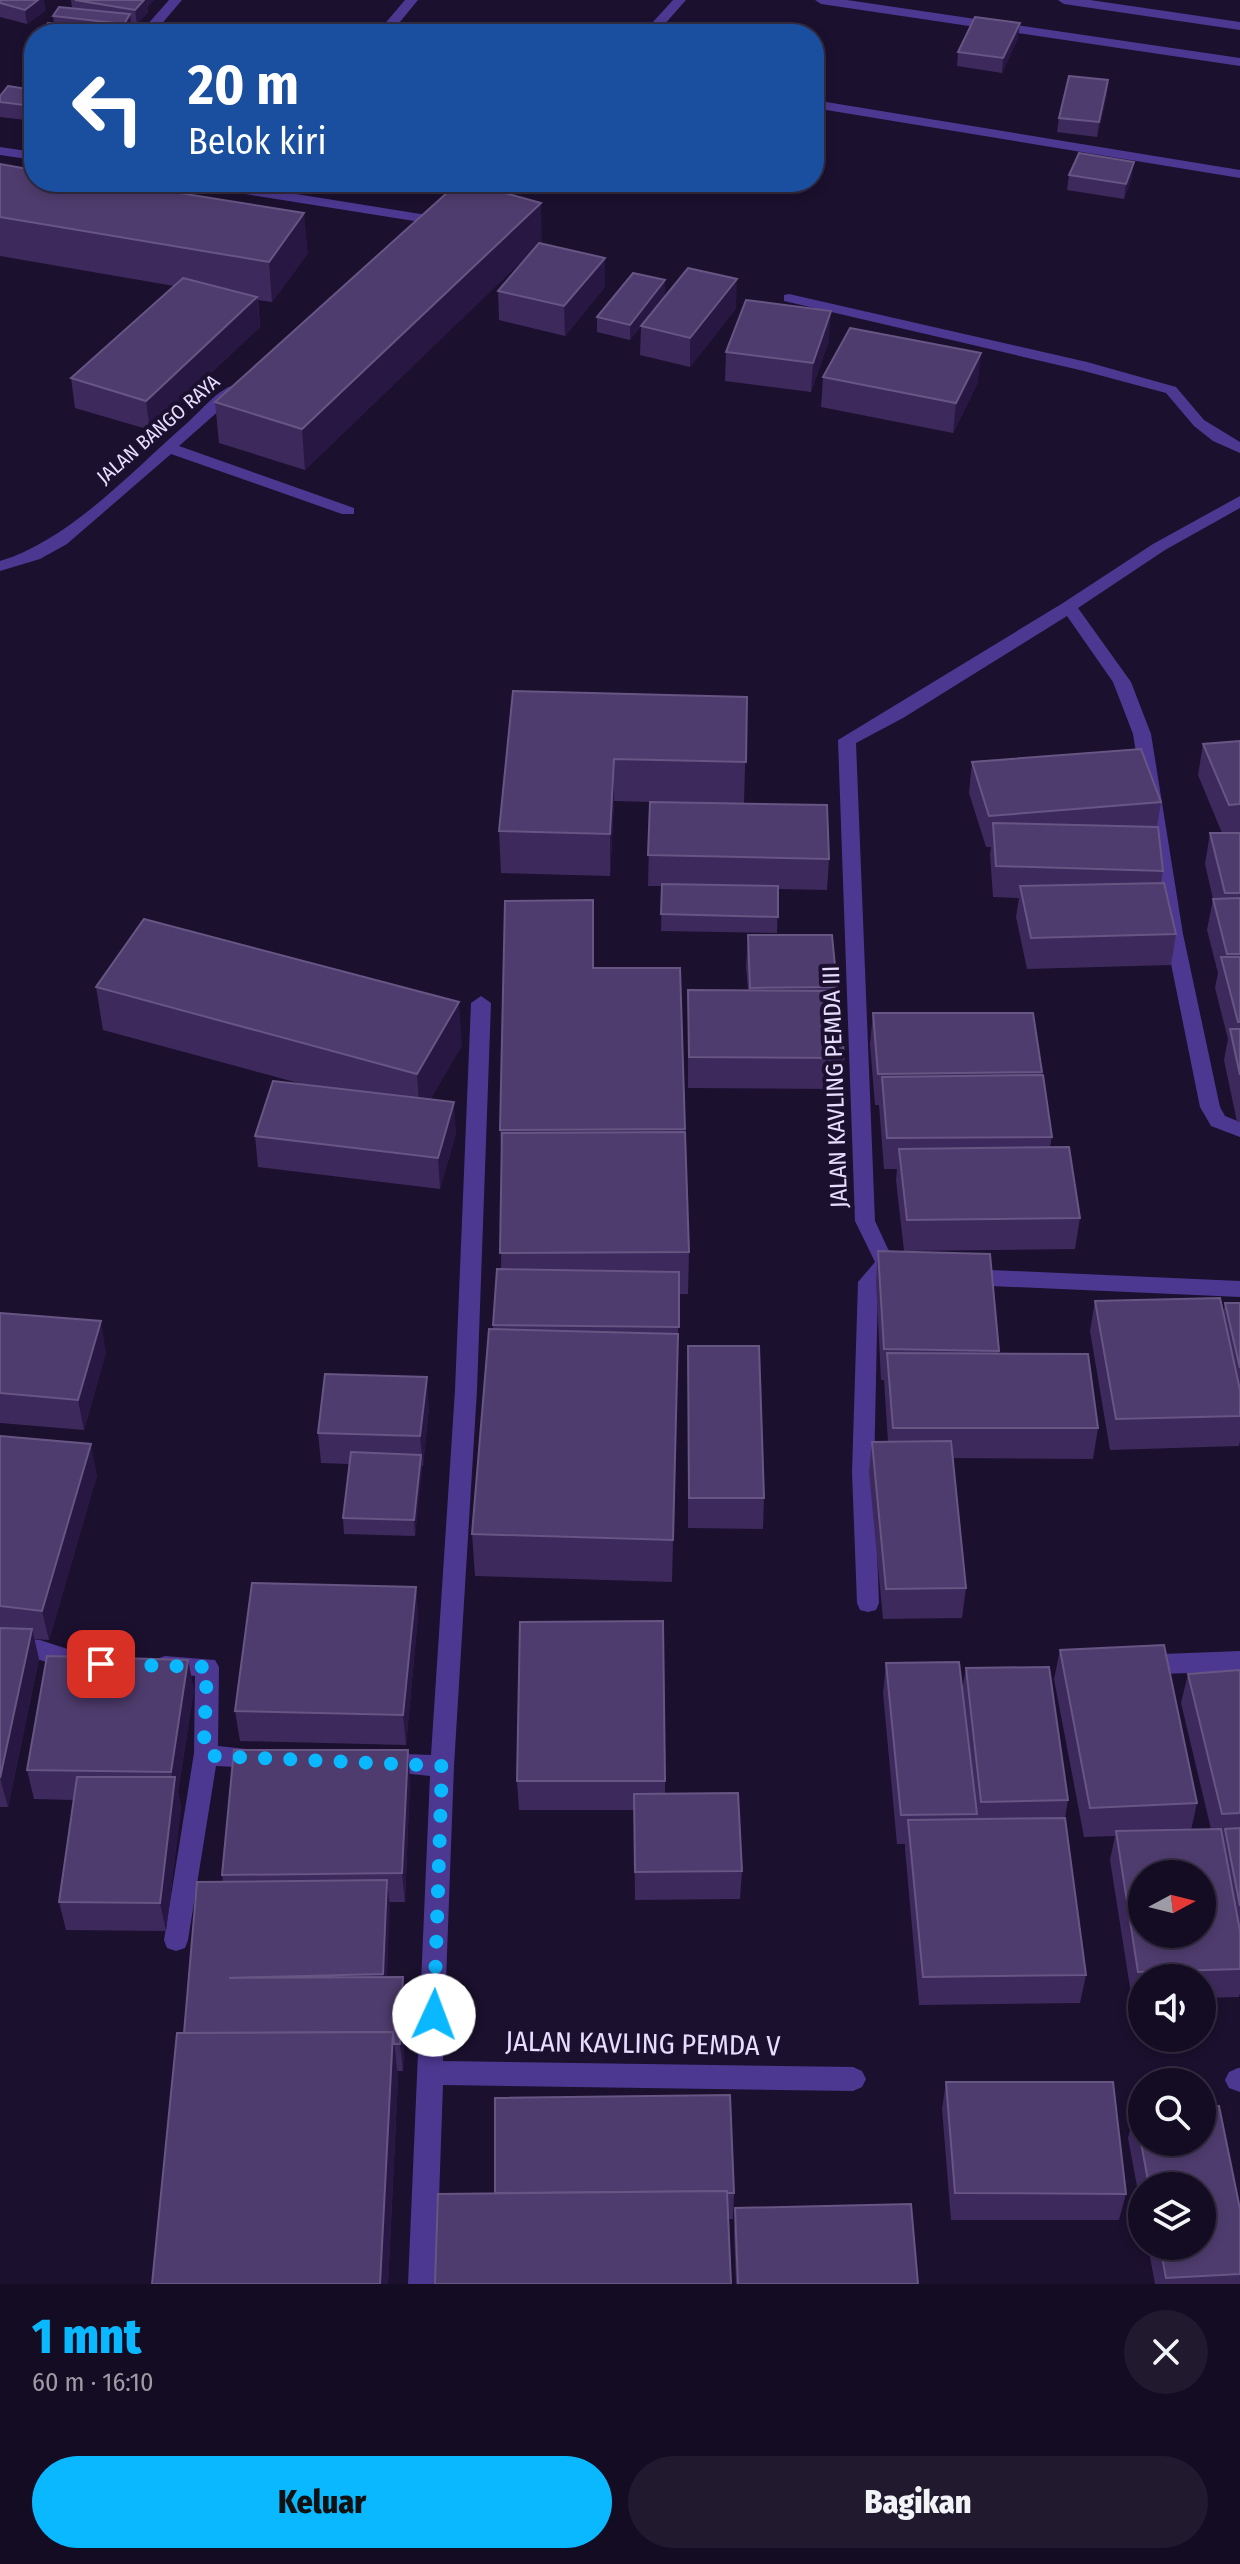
<!DOCTYPE html>
<html lang="id">
<meta charset="utf-8">
<style>
:root{--surface:#140c22;--page:#211a2f;--text:#f1f3f6;--muted:#9d9ba5;--line:#332c40;--accent:#09b8ff}
body{margin:0;font-family:"Fira Sans Condensed",sans-serif;background:var(--page);color:var(--text);height:100vh;display:flex;flex-direction:column;font-size:30px;white-space:nowrap}
*{box-sizing:border-box;margin:0}
p{font-size:26px;color:var(--muted)}
.icon{flex:none;width:44px;height:44px;fill:none;stroke:currentColor;stroke-width:2;stroke-linecap:round;stroke-linejoin:round}
.map{position:relative;height:2284px;overflow:hidden}
.details{display:flex;flex-direction:column;background:var(--surface);flex:1}
.details>*{flex:none}
.guide{position:absolute;left:24px;top:24px;width:800px;height:168px;border-radius:32px;box-shadow:0 4px 12px #0003,0 0 0 2px var(--line);background:#1a4fa0;color:#fff;overflow:hidden}
.needle{width:52px;rotate:83deg}
.controls{position:absolute;left:1128px;top:1860px;display:grid;gap:16px}
.controls a{display:grid;place-items:center;width:88px;height:88px;border-radius:50%;background:var(--surface);box-shadow:0 4px 12px #0003,0 0 0 2px var(--line);font-size:40px}
.pin{position:absolute;display:grid;place-items:center;width:68px;height:68px;color:#fff;margin:-34px;border-radius:16px;box-shadow:0 4px 12px #0006}
.me{position:absolute;width:88px;margin:-44px;rotate:2deg;stroke-linejoin:round;filter:drop-shadow(0 0 6px #0008)}
.turn{display:flex;align-items:center;gap:28px;height:168px;padding:0 32px;font-size:36px}
.turn .icon{width:104px;height:104px;stroke-width:2.5}
.turn b{display:block;font-size:56px;line-height:68px}
.round{display:grid;place-items:center;flex:none;width:84px;height:84px;border-radius:42px;background:var(--page)}
.summary{display:flex;align-items:center;justify-content:space-between;height:136px;padding:0 32px}
h1{font-size:48px;font-weight:800;line-height:60px;color:var(--accent)}
.cta{display:flex;gap:16px;margin-top:auto;padding:16px 32px}
.cta a{flex:1;height:92px;border-radius:48px;background:var(--accent);color:#111;font-size:32px;font-weight:800;line-height:92px;text-align:center}
.cta a+a{background:var(--page);color:var(--text)}
.map>svg:first-child{display:block}
.lines{fill:none;stroke-linecap:round;stroke-linejoin:round}
.minor{fill:#4c3890;fill-rule:evenodd}
.wall{fill:#3d295c}
.shaded-wall{fill:#281742}
.building{fill:#4f3c6e;stroke:#675584;stroke-width:2;fill-rule:evenodd}
.route{stroke:#09b8ff;stroke-width:14;stroke-dasharray:0 25.2}
.labels{text-anchor:middle;stroke-width:8;stroke-linejoin:round;paint-order:stroke}
.far-street-label{font-size:20px;fill:#e7ddff;stroke:#1b102e}
.street-label{font-size:24px;fill:#e7ddff;stroke:#1b102e}
.near-street-label{font-size:28px;fill:#e7ddff;stroke:#1b102e}
</style>
<div class="map">
<svg width="1240" height="2284" viewBox="0 0 1240 2284">
<rect width="100%" height="100%" fill="#1b102e"/>
<g class="lines">
<g class="minor">
<polygon points="169,0 182,0 153,34 139,34"/>
<polygon points="405,0 418,0 390,34 376,34"/>
<polygon points="673,0 686,0 656,34 642,34"/>
<polygon points="815,0 847,0 1240,58 1240,66 821,4"/>
<polygon points="1058,0 1090,0 1240,22 1240,30 1064,4"/>
<polygon points="814,100 1240,170 1240,178 814,108"/>
<polygon points="0,147 34,152 34,160 0,155"/>
<polygon points="188,182 221,182 433,216 440,220 433,224 195,186"/>
<polygon points="789,294 1087,362 1176,387 1204,420 1240,442 1240,453 1213,441 1194,426 1166,393 1084,371 784,301 784,295"/>
<path d="M234,385L239,387V393L179,446L354,508V514H342L171,454L67,544L40,559L0,571V561C70,540 132,471 186,424C200,412 217,390 234,385Z"/>
<polygon points="1240,496 1240,508 1165,550 1078,608 1131,682 1151,734 1183,934 1220,1107 1225,1116 1240,1122 1240,1137 1211,1126 1200,1107 1165,934 1133,734 1113,682 1067,616 903,718 856,743 875,1221 888,1249 907,1270 904,1275 897,1278 888,1275 878,1285 874,1472 879,1603 876,1610 868,1612 860,1610 857,1603 852,1472 858,1282 875,1262 855,1221 838,740 1063,603 1153,544"/>
<polygon points="481,996 491,1003 477,1390 454,1766 443,2061 853,2067 862,2071 866,2079 862,2087 853,2091 443,2085 436,2284 408,2284 430,1776 374,1770 370,1763 374,1756 382,1753 431,1755 455,1390 471,1003"/>
<polygon points="968,1269 1240,1281 1240,1297 968,1285 961,1283 958,1277 961,1271"/>
<polygon points="0,1636 40,1640 89,1656 93,1663 89,1670 81,1673 40,1660 0,1656"/>
<polygon points="1240,1651 1240,1671 1162,1674 1154,1671 1150,1664 1154,1657 1162,1654"/>
<polygon points="165,1656 215,1660 219,1667 218,1746 266,1751 270,1758 266,1765 258,1768 216,1766 188,1940 185,1948 176,1951 167,1948 164,1940 194,1753 195,1676 157,1673 153,1666 157,1659"/>
<polygon points="1238,2068 1240,2068 1240,2092 1229,2088 1225,2080 1229,2072"/>
</g>
</g>
<g class="wall">
<polygon points="0,0 46,10 27,24 0,17"/>
<polygon points="71,0 154,0 147,7 148,12 137,24 131,23 132,28 128,34 43,34 42,30 54,24 53,16 72,8"/>
<polygon points="1018,38 1002,73 957,66 958,52"/>
<polygon points="34,72 34,125 30,124 29,116 26,120 0,117 0,96 24,88 23,80"/>
<polygon points="1108,80 1107,95 1097,137 1057,132 1059,118"/>
<polygon points="0,164 308,253 272,302 258,300 260,327 150,430 75,408 71,378 174,286 0,256"/>
<polygon points="1069,175 1132,177 1124,199 1067,190"/>
<polygon points="541,203 541,243 605,287 565,336 499,320 498,291 530,253 305,470 219,443 215,402"/>
<polygon points="665,296 736,308 690,367 640,355 641,326 630,340 597,332 597,317"/>
<polygon points="829,340 811,392 725,381 726,352"/>
<polygon points="823,377 978,382 953,433 821,407"/>
<polygon points="513,691 747,697 744,804 829,859 827,890 778,889 777,933 661,931 662,886 648,886 650,802 614,801 610,876 501,873 499,831"/>
<polygon points="1240,741 1240,1122 1237,1122 1224,1060 1228,1039 1215,988 1218,973 1207,930 1213,899 1205,864 1210,833 1222,833 1198,775 1203,744"/>
<polygon points="972,762 1161,802 1157,827 1163,871 1161,883 1176,934 1171,965 1027,969 1016,917 1019,898 993,897 990,854 991,847 986,847 969,793"/>
<polygon points="748,935 837,987 844,1058 842,1089 688,1088 688,990 748,991 746,966"/>
<polygon points="593,968 685,1129 689,1252 688,1294 679,1294 672,1582 475,1576 472,1534 493,1325 501,1269 502,1173 500,1130"/>
<polygon points="96,987 462,1045 430,1100 456,1133 440,1189 258,1167 255,1136 302,1084 103,1030"/>
<polygon points="873,1013 1042,1072 1052,1137 1050,1147 1080,1218 1075,1249 904,1251 896,1180 897,1169 884,1169 879,1105 875,1105 870,1044"/>
<polygon points="878,1251 999,1351 999,1354 1098,1428 1093,1459 952,1458 966,1588 962,1618 883,1619 869,1472 872,1442 888,1442 884,1380 881,1380 876,1282"/>
<polygon points="1095,1301 1223,1313 1225,1303 1240,1303 1240,1441 1239,1446 1110,1450 1090,1331"/>
<polygon points="0,1313 106,1352 84,1430 0,1423"/>
<polygon points="688,1346 764,1498 763,1529 688,1528"/>
<polygon points="429,1407 423,1466 422,1466 415,1536 344,1534 343,1518 349,1464 321,1463 318,1433"/>
<polygon points="0,1436 97,1475 49,1640 34,1639 39,1659 8,1807 0,1807"/>
<polygon points="416,1587 418,1616 406,1745 240,1741 235,1711"/>
<polygon points="1060,1650 1197,1803 1191,1830 1211,1829 1181,1703 1188,1674 1240,1670 1240,1993 1239,1997 1202,1998 1202,1978 1142,1978 1142,2000 1132,2000 1110,1860 1115,1836 1084,1837 1054,1679"/>
<polygon points="886,1663 962,1690 966,1668 1068,1800 1065,1818 1086,1975 1080,2003 919,2005 905,1849 905,1844 897,1844 883,1693"/>
<polygon points="194,1689 178,1792 181,1807 166,1931 66,1930 59,1902 74,1800 34,1799 27,1770"/>
<polygon points="410,1779 405,1902 389,1902 387,1977 406,2005 403,2071 397,2071 398,2078 388,2284 152,2284 184,2033 223,1882 222,1875"/>
<polygon points="517,1781 665,1781 665,1794 742,1871 740,1899 635,1900 634,1810 519,1810"/>
<polygon points="946,2082 1126,2194 1119,2220 951,2220 942,2109"/>
<polygon points="1219,2106 1240,2209 1240,2284 1155,2284 1148,2246 1202,2246 1202,2186 1142,2186 1142,2213 1128,2138 1135,2110 1142,2110 1142,2142 1202,2142 1202,2107"/>
<polygon points="734,2193 733,2219 728,2219 438,2194"/>
<polygon points="735,2208 918,2284 736,2284 734,2234"/>
</g>
<g class="shaded-wall">
<polygon points="38,0 44,0 46,10 27,24 25,10"/>
<polygon points="144,0 147,0 148,12 137,24 135,10"/>
<polygon points="147,0 154,0 148,7"/>
<polygon points="130,14 132,28 128,34 125,34 124,24"/>
<polygon points="1020,23 1018,38 1002,73 1003,58"/>
<polygon points="1108,80 1107,95 1097,137 1099,122"/>
<polygon points="34,92 34,110 28,109 29,116 26,120 24,105"/>
<polygon points="1134,162 1132,177 1124,199 1126,184"/>
<polygon points="541,203 542,242 305,470 302,429"/>
<polygon points="304,213 308,253 272,302 269,262"/>
<polygon points="605,258 605,287 565,336 564,306"/>
<polygon points="737,279 736,308 690,367 690,338"/>
<polygon points="665,280 665,296 630,340 630,325"/>
<polygon points="257,297 260,327 150,430 146,401"/>
<polygon points="831,311 829,340 811,392 813,363"/>
<polygon points="981,353 978,382 953,433 956,403"/>
<polygon points="614,759 614,801 610,876 610,834"/>
<polygon points="459,1002 462,1045 420,1117 417,1074"/>
<polygon points="454,1102 456,1133 440,1189 438,1158"/>
<polygon points="101,1321 106,1352 84,1430 78,1400"/>
<polygon points="427,1377 429,1407 423,1466 420,1436"/>
<polygon points="91,1444 97,1475 49,1640 42,1611"/>
<polygon points="421,1455 422,1471 415,1536 414,1520"/>
<polygon points="416,1587 418,1616 406,1745 403,1715"/>
<polygon points="32,1629 39,1659 8,1807 0,1778"/>
<polygon points="188,1660 194,1689 178,1792 181,1807 166,1931 160,1903 174,1787 171,1772"/>
<polygon points="408,1750 410,1779 405,1902 402,1873"/>
<polygon points="387,1880 390,1908 386,2002 383,1974"/>
<polygon points="403,1977 406,2005 403,2071 400,2044"/>
<polygon points="393,2032 398,2078 388,2284 380,2284"/>
</g>
<g class="building">
<polygon points="0,0 38,0 25,10 0,3"/>
<polygon points="75,0 144,0 135,10"/>
<polygon points="59,7 130,14 124,24 53,16"/>
<polygon points="975,17 1020,23 1003,58 958,52"/>
<polygon points="48,23 113,30 110,34 75,34 42,30"/>
<polygon points="27,72 34,72 34,81 23,80"/>
<polygon points="1069,76 1108,80 1099,122 1059,118"/>
<polygon points="8,86 34,90 34,92 24,105 0,102 0,96"/>
<polygon points="1079,153 1134,162 1126,184 1069,175"/>
<polygon points="0,164 34,170 34,182 111,182 304,213 269,262 0,217"/>
<polygon points="459,182 465,182 541,203 302,429 215,402"/>
<polygon points="539,243 605,258 564,306 498,291"/>
<polygon points="688,268 737,279 690,338 641,326"/>
<polygon points="633,273 665,280 630,325 597,317"/>
<polygon points="183,278 257,297 146,401 71,378"/>
<polygon points="746,300 831,311 813,363 726,352"/>
<polygon points="850,328 981,353 956,403 823,377"/>
<polygon points="513,691 747,697 746,762 614,759 610,834 499,831"/>
<polygon points="1240,741 1240,804 1229,805 1203,744"/>
<polygon points="1141,749 1161,802 989,816 972,762"/>
<polygon points="650,802 827,805 829,859 648,855"/>
<polygon points="993,823 1158,827 1163,871 996,866"/>
<polygon points="1210,833 1240,833 1240,893 1225,893"/>
<polygon points="1164,883 1176,934 1031,938 1020,886"/>
<polygon points="662,884 778,886 778,917 661,914"/>
<polygon points="1240,898 1240,954 1227,954 1213,899"/>
<polygon points="593,900 593,968 680,968 685,1129 500,1130 505,901"/>
<polygon points="144,919 459,1002 417,1074 96,987"/>
<polygon points="748,935 832,935 837,987 750,988"/>
<polygon points="1221,957 1240,957 1240,1022 1238,1022"/>
<polygon points="688,990 839,991 844,1058 689,1057"/>
<polygon points="873,1013 1033,1013 1042,1072 878,1074"/>
<polygon points="1230,1029 1240,1029 1240,1075"/>
<polygon points="1043,1075 1052,1137 887,1138 882,1077"/>
<polygon points="273,1081 454,1102 438,1158 255,1136"/>
<polygon points="685,1132 689,1252 500,1253 502,1133"/>
<polygon points="1069,1147 1080,1218 907,1220 899,1149"/>
<polygon points="878,1251 990,1254 999,1351 884,1349"/>
<polygon points="497,1269 679,1272 679,1327 493,1325"/>
<polygon points="1220,1298 1240,1390 1240,1416 1116,1419 1095,1301"/>
<polygon points="1225,1303 1240,1303 1240,1368"/>
<polygon points="0,1313 101,1321 78,1400 0,1393"/>
<polygon points="489,1329 678,1334 673,1540 472,1534"/>
<polygon points="688,1346 759,1346 764,1498 689,1498"/>
<polygon points="887,1353 1088,1354 1098,1428 893,1428"/>
<polygon points="325,1374 427,1377 420,1436 318,1433"/>
<polygon points="0,1436 91,1444 42,1611 0,1606"/>
<polygon points="951,1441 966,1588 886,1589 872,1442"/>
<polygon points="351,1452 421,1455 414,1520 343,1518"/>
<polygon points="252,1583 416,1587 403,1715 235,1711"/>
<polygon points="663,1621 665,1781 517,1781 520,1622"/>
<polygon points="0,1628 32,1629 0,1778"/>
<polygon points="1164,1645 1197,1803 1090,1808 1060,1650"/>
<polygon points="47,1656 188,1660 171,1772 27,1770"/>
<polygon points="959,1662 977,1814 901,1815 886,1663"/>
<polygon points="1049,1667 1068,1800 981,1802 966,1668"/>
<polygon points="1240,1670 1240,1813 1222,1814 1188,1674"/>
<polygon points="234,1750 408,1750 402,1873 222,1875"/>
<polygon points="77,1777 175,1777 160,1903 59,1902"/>
<polygon points="738,1793 742,1871 635,1872 634,1794"/>
<polygon points="1065,1818 1086,1975 923,1977 908,1820"/>
<polygon points="1240,1828 1240,1906 1225,1829"/>
<path d="M1221,1829L1240,1931V1969L1138,1972L1116,1831ZM1142,1874H1202V1934H1142Z"/>
<polygon points="387,1880 383,1974 229,1978 403,1977 400,2044 394,2044 393,2032 184,2033 197,1882"/>
<polygon points="393,2032 380,2284 152,2284 177,2033"/>
<polygon points="946,2082 1113,2082 1126,2194 955,2193"/>
<polygon points="730,2095 734,2193 727,2193 727,2191 495,2193 495,2098"/>
<polygon points="1219,2106 1240,2209 1240,2274 1166,2278 1160,2246 1202,2246 1202,2186 1149,2186 1135,2110 1142,2110 1142,2142 1202,2142 1202,2107"/>
<polygon points="727,2191 731,2284 435,2284 438,2194"/>
<polygon points="911,2204 918,2284 738,2284 735,2208"/>
</g>
<g class="lines">
<polyline class="route" points="101,1664 207,1667 204,1744 206,1753 214,1756 442,1766 434,2015"/>
</g>
<g class="labels">
<g class="far-street-label">
<text transform="translate(158 429) rotate(-41)" y="7">JALAN BANGO RAYA</text>
</g>
<g class="street-label">
<text transform="translate(835 1087) rotate(-92)" y="8">JALAN KAVLING PEMDA III</text>
</g>
<g class="near-street-label">
<text transform="translate(643 2043) rotate(1)" y="10">JALAN KAVLING PEMDA V</text>
</g>
</g>
</svg>
<div class="controls">
<a><svg class="needle" viewBox="-14 -14 28 28"><path d="M0-13l5 13h-10z" fill="#e53935"/><path d="M0 13l5-13h-10z" fill="#9d9ba5"/></svg></a>
<a><svg class="icon" aria-label="sound" viewBox="0 0 24 24"><path d="M4 9h4l5-4v14l-5-4H4zM17 9q2 3 0 6"/></svg></a>
<a><svg class="icon" aria-label="search" viewBox="0 0 24 24"><circle cx="10" cy="10" r="6"/><path d="M15 15l6 6"/></svg></a>
<a><svg class="icon" aria-label="layers" viewBox="0 0 24 24"><path d="M12 4l9 5-9 5-9-5zM3 14l9 5 9-5"/></svg></a>
</div>
<div class="pin" style="left:101px;top:1664px;background:#d93025"><svg class="icon" aria-label="arrive" viewBox="0 0 24 24"><path d="M6 21V4h12l-3 4 3 4H6"/></svg></div>
<svg class="me" style="left:434px;top:2015px" viewBox="-20 -20 40 40"><circle r="19" fill="#fff"/><path d="M0-13L10 11 0 6-10 11z" fill="#09b8ff"/></svg>
<div class="guide">
<div class="turn"><svg class="icon" aria-label="left" viewBox="0 0 24 24"><path d="M17 20v-9H6M10 6l-5 5 5 5"/></svg><div><b>20 m</b>Belok kiri</div></div>
</div>
</div>
<section class="details">
<div class="summary"><div><h1>1 mnt</h1><p>60 m · 16:10</p></div><a class="round"><svg class="icon" aria-label="close" viewBox="0 0 24 24"><path d="M6 6l12 12M18 6L6 18"/></svg></a></div>
<div class="cta"><a>Keluar</a><a>Bagikan</a></div>
</section>
